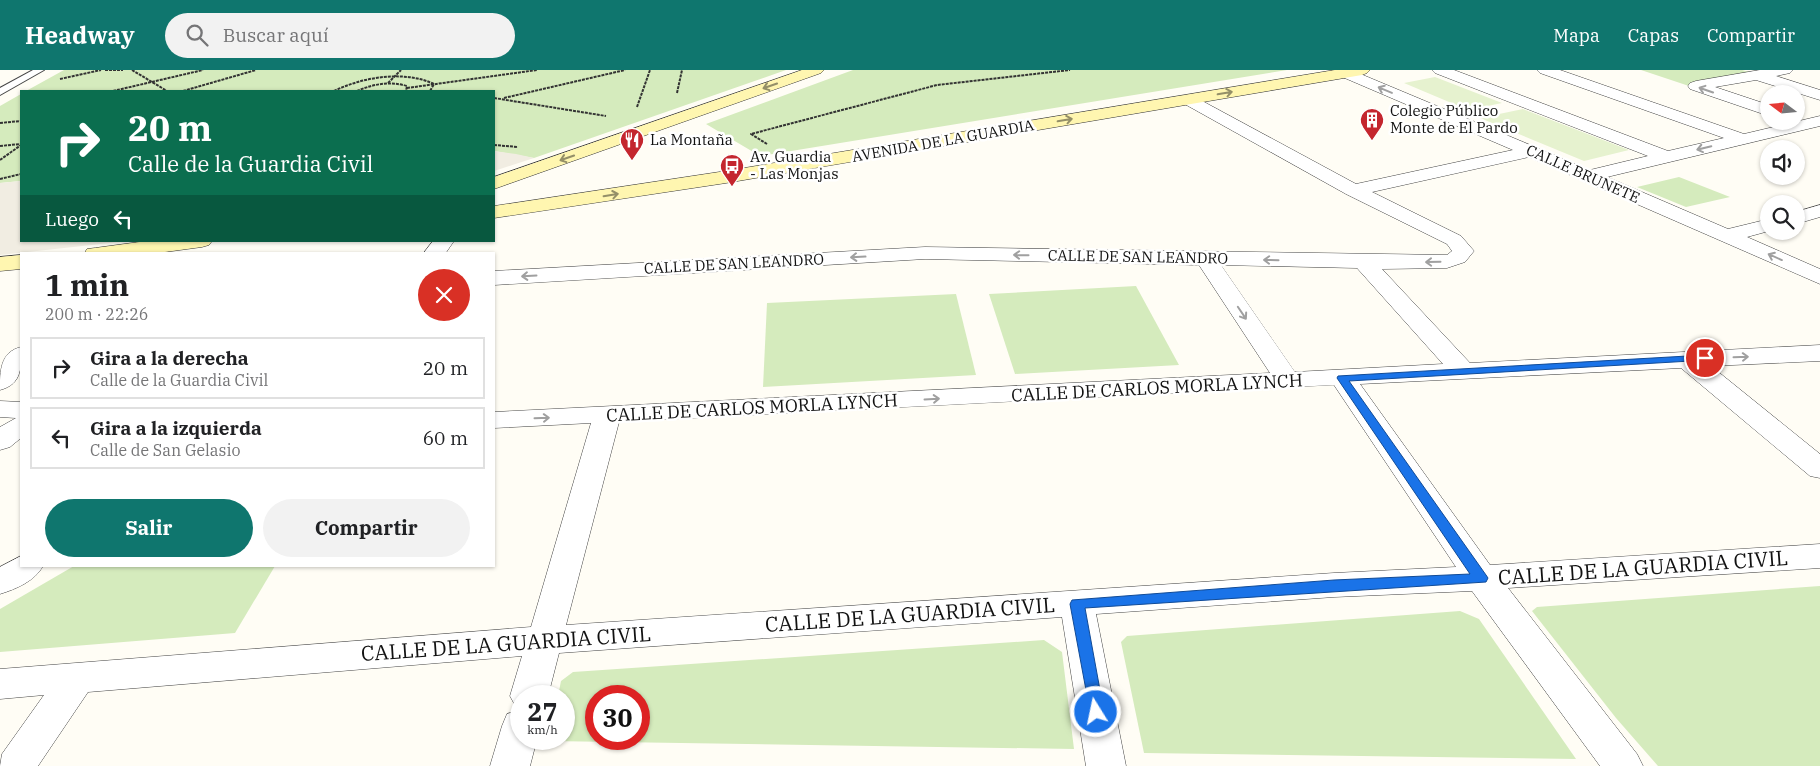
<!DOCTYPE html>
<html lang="es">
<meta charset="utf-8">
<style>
:root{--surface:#fff;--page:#f2f2f2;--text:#202124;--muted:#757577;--line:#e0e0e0;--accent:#0f766e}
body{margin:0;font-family:"IBM Plex Serif",serif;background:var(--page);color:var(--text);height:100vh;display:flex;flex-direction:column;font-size:19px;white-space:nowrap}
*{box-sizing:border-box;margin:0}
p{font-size:16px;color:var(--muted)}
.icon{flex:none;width:28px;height:28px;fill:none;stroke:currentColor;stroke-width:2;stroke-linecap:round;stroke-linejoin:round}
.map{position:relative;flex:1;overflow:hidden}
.sheet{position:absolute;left:20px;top:182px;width:475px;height:315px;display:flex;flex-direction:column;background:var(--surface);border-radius:0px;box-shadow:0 1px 4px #0004}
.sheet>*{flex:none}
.banner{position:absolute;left:20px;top:20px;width:475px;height:152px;border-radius:0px;box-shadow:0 1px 4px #0004;background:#0b6e4f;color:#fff;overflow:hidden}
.needle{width:32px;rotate:286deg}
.buttons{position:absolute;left:1760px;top:15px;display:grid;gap:10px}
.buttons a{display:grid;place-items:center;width:45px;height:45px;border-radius:50%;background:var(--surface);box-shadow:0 1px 4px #0004;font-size:25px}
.speed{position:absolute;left:510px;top:615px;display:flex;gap:10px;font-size:25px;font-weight:700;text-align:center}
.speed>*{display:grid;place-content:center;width:65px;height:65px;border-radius:50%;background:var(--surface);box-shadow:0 1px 4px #0004;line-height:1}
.speed small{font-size:12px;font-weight:400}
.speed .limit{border:8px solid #d22;background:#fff;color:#111}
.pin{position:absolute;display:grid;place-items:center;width:42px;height:42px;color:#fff;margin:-21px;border:2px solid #fff;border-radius:50%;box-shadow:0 1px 5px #0007}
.me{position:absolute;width:55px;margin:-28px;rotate:350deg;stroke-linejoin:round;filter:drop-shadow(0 0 4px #0008)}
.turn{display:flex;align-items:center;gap:18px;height:105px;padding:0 25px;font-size:22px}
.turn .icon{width:65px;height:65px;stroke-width:2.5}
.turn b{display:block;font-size:35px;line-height:42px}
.then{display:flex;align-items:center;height:48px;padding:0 25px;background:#0003;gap:10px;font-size:19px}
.round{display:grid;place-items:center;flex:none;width:52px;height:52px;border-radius:26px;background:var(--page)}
.overview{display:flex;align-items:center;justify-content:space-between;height:85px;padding:0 25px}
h1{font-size:30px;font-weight:700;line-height:38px}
.button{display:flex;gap:10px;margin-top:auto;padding:10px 25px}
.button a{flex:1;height:58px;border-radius:30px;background:var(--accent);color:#fff;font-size:20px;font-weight:700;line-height:58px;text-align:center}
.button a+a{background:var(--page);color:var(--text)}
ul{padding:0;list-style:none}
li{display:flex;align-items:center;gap:15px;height:62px;margin:0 10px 8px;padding:0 15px;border:2px solid var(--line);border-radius:0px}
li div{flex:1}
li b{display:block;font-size:19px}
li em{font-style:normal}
header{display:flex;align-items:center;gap:30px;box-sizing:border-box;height:70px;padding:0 25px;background:var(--accent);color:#fff}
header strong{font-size:24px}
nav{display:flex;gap:28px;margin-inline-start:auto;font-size:18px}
.search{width:350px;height:45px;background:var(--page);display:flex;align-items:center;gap:12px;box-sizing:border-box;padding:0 18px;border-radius:28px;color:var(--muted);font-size:19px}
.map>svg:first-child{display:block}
.green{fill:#d5ebbd;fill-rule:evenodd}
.pitch{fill:#e6f2cf}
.plaza{fill:#f1ede2}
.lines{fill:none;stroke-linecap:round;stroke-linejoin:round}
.lane-casing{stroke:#444;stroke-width:2}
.street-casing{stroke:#444;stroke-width:1}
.secondary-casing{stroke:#333;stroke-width:1}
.path{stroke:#333;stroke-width:2;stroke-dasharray:3 1;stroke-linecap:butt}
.lane{fill:#fff;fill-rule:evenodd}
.street{fill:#fff;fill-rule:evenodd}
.secondary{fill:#fff6b0;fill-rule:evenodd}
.oneway{stroke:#948f68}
.oneway2{stroke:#a0a0a0}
.route{fill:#1a73e8;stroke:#114b97}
.labels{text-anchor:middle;stroke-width:5;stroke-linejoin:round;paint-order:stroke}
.far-poi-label{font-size:15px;fill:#111;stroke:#fff;text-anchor:start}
.far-street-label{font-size:15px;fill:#111;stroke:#fff}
.street-label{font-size:18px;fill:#111;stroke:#fff}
.near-street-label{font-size:21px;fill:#111;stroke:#fff}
</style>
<header>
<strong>Headway</strong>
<div class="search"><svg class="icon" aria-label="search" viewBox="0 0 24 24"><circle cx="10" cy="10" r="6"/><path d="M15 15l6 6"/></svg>Buscar aquí</div>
<nav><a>Mapa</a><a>Capas</a><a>Compartir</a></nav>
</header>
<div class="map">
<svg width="1820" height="696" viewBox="0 0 1820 696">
<rect width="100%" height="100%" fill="#fffdf5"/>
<g class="green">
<polygon points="64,0 786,0 534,88 494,81 494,21 26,21"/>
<polygon points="853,0 1287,0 760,86 706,54"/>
<polygon points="1641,0 1742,0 1753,3 1689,16"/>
<polygon points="21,24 21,111 0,113 0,36"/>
<polygon points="1679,107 1730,127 1686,137 1637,117"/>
<polygon points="1136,216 1179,295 1015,304 989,224"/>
<polygon points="956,224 976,305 763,317 767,233"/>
<polygon points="74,496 275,496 235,563 0,582 0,539"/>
<polygon points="1820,516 1820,696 1658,696 1616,648 1532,541 1537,537"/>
<polygon points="1460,541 1479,549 1576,689 1144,683 1121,572 1127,566"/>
<path d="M1044,570L1062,582L1074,679L549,671V669H564V626H558L561,611L573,602ZM596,626H639V669H596Z"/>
</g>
<g class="pitch">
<polygon points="1435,7 1502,33 1468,40 1404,13"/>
<polygon points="1523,39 1629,80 1584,91 1480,48"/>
</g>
<g class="plaza">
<polygon points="494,81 516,84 534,88 494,101"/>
<polygon points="21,111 21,171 128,171 0,185 0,113"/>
</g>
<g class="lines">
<g class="lane-casing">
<polygon id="lane" points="33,0 44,0 0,25 0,18"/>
</g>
<g class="street-casing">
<g id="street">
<path d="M1340,0H1351L1590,100L1648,86L1435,3L1432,0H1454L1668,81L1724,68L1540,3L1537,0H1560L1744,64L1820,46V56L1607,107L1728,159L1769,149V161L1747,167L1820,199V214L1529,87L1372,122L1461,166L1474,181L1465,192L1447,198L1382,199L1470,293L1820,275V291L1711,296L1820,384V408L1810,406L1681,298L1360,314L1490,495L1820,474V498L1508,518L1637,684L1643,696H1600L1472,521L1334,527L1096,544L1126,696H1086L1062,547L559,583L548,626H521V639L516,637L510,626L522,586L88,622L38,696H0L2,684L44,625L0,629V599L531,557L591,353L494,358V342L1270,303L1199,195L925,189L494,215V201L925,177L1447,185L1452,181L1447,174L1346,124L1181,32L1179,29L1181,26H1193L1356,114L1513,80L1340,6L1337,3ZM1221,195L1357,198L1443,294L1295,302ZM1334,315L1456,497L1334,503L566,555L619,352Z"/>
<polygon points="1760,0 1793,0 1790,3 1776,6 1820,20 1820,30 1756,10 1715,17 1769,35 1769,46 1690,19 1688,16 1690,13 1696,11"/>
<polygon points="1820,135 1820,147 1796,154 1796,142"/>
<polygon points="433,171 454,171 445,184 423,184"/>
<path d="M21,277C21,296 23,314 0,320C0,301 0,282 21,277Z"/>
<polygon points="0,331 21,332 21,368 10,377 0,380 0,357 16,348 0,347"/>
<path d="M21,486V496H43C35,511 16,519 0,524V497Z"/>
<polygon points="521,640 521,669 537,669 530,696 490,696 502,656 507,644"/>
</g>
</g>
<g class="secondary-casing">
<g id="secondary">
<polygon points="802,0 824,0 821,3 494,119 494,107"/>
<polygon points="1335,0 1370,0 1367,3 1362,5 726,113 494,148 494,136 726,101"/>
<polygon points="147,171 212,171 209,175 202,177 150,184 84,184 87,179 95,178"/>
<polygon points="21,185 21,199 0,201 0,187"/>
</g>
</g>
<g class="path">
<polyline points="105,0 123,0"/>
<polyline points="132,0 167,21"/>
<polyline points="60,9 101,0"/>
<polyline points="388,13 401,0"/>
<polyline points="407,18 537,0"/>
<polyline points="113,21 203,0"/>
<polyline points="183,21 256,0"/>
<path d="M334,21C363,7 404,0 434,14L430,21"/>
<path d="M357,21C373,14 390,11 407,16L406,21"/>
<polyline points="677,23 682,0"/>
<polyline points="494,28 606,46"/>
<polyline points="504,28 625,0"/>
<polyline points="637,37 650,0"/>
<polyline points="0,53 21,51"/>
<polyline points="767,74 751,64 937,15 1070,0"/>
<polyline points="494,75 518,77"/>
<polyline points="0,76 21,74"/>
<polyline points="0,90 21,75"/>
<polyline points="0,109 21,104"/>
</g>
<use href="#lane" class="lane"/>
<use href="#street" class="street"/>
<use href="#secondary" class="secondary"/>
</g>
<defs><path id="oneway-shaft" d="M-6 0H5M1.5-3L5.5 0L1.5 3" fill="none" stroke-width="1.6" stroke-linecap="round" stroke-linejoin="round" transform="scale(1.25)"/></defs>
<g class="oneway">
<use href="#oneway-shaft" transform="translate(770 16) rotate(161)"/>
<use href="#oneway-shaft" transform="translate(1225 23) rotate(-10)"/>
<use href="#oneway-shaft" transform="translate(1065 50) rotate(-10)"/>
<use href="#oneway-shaft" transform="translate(567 88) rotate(161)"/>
<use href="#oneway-shaft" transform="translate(611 125) rotate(-9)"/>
</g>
<g class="oneway2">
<use href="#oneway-shaft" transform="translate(1385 20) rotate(-157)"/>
<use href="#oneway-shaft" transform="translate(1706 20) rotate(-161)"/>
<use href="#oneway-shaft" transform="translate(1704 78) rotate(167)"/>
<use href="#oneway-shaft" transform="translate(1021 185) rotate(-179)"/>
<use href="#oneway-shaft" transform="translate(858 187) rotate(177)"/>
<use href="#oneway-shaft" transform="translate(1775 187) rotate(-156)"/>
<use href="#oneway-shaft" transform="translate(1271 190) rotate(-179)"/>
<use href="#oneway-shaft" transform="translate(1433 192) rotate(179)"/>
<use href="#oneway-shaft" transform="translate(529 206) rotate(177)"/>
<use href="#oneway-shaft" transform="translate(1242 243) rotate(56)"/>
<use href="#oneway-shaft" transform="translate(1741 287) rotate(-2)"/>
<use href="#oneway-shaft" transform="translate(932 329) rotate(-3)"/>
<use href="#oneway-shaft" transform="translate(542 348) rotate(-2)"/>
</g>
<polygon class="route" points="1705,285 1710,288 1708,290 1349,311 1486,505 1488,508 1486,512 1085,538 1104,642 1102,647 1096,648 1091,647 1070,534 1072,530 1334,510 1470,504 1337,308 1338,306"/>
<defs>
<g id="building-pin" transform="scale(1.25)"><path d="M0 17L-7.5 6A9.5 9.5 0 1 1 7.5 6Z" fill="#c4262e" stroke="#fff"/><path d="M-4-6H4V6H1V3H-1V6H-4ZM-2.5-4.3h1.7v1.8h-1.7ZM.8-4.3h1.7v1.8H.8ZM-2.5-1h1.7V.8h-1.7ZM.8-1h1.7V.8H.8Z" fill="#fff"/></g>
<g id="restaurant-pin" transform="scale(1.25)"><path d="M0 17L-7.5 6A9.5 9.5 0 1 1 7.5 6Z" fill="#c4262e" stroke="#fff"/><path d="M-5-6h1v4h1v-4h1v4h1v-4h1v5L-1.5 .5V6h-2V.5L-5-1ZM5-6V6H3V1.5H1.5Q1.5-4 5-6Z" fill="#fff"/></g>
<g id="bus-pin" transform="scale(1.25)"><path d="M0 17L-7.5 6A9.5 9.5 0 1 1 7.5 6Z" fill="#c4262e" stroke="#fff"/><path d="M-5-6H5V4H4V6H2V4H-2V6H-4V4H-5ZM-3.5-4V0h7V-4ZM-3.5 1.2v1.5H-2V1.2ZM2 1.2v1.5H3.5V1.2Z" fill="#fff"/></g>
</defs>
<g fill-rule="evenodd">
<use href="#building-pin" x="1372" y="50"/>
<use href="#restaurant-pin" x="632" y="70"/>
<use href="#bus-pin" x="732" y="96"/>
</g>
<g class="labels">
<g class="far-poi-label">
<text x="1390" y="46">Colegio Público<tspan x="1390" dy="17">Monte de El Pardo</tspan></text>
<text x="650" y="75">La Montaña</text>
<text x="750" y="92">Av. Guardia<tspan x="750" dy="17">- Las Monjas</tspan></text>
</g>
<g class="far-street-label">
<text transform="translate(943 71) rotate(-10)" y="5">AVENIDA DE LA GUARDIA</text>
<text transform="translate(1583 104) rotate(24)" y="5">CALLE BRUNETE</text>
<text transform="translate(1138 187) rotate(1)" y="5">CALLE DE SAN LEANDRO</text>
<text transform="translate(734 194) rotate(-3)" y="5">CALLE DE SAN LEANDRO</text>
</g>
<g class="street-label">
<text transform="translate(1157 318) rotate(-3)" y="6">CALLE DE CARLOS MORLA LYNCH</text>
<text transform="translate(752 338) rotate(-3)" y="6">CALLE DE CARLOS MORLA LYNCH</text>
</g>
<g class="near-street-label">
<text transform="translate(1643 498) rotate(-4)" y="7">CALLE DE LA GUARDIA CIVIL</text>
<text transform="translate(910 545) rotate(-4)" y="7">CALLE DE LA GUARDIA CIVIL</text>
<text transform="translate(506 574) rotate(-4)" y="7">CALLE DE LA GUARDIA CIVIL</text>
</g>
</g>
</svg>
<div class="buttons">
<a><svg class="needle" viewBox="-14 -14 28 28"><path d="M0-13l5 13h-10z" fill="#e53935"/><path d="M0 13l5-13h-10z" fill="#757577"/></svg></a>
<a><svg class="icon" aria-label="sound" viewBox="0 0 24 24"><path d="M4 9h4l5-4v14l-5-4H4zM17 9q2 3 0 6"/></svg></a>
<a><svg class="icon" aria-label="search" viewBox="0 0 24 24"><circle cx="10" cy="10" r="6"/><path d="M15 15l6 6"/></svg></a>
</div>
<div class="speed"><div>27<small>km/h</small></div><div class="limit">30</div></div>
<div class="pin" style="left:1705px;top:288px;background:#d93025"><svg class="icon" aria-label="arrive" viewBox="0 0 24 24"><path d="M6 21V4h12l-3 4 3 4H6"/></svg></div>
<svg class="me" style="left:1096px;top:642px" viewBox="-20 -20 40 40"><circle r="17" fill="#1a73e8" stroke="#fff" stroke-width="3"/><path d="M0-11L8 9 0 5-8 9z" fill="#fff"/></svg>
<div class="banner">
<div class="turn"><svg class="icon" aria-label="right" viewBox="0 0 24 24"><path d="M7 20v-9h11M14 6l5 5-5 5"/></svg><div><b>20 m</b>Calle de la Guardia Civil</div></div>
<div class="then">Luego<svg class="icon" aria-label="left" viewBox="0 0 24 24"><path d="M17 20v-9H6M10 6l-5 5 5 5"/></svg></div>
</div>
<section class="sheet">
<div class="overview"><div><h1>1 min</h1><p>200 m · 22:26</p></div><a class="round" style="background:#d93025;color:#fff"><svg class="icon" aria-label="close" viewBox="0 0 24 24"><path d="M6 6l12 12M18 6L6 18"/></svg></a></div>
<ul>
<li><svg class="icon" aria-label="right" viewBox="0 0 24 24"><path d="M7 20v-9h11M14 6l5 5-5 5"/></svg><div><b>Gira a la derecha</b><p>Calle de la Guardia Civil</p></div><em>20 m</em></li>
<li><svg class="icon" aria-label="left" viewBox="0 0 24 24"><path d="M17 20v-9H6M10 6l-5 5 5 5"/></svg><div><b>Gira a la izquierda</b><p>Calle de San Gelasio</p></div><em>60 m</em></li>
</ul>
<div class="button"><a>Salir</a><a>Compartir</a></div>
</section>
</div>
